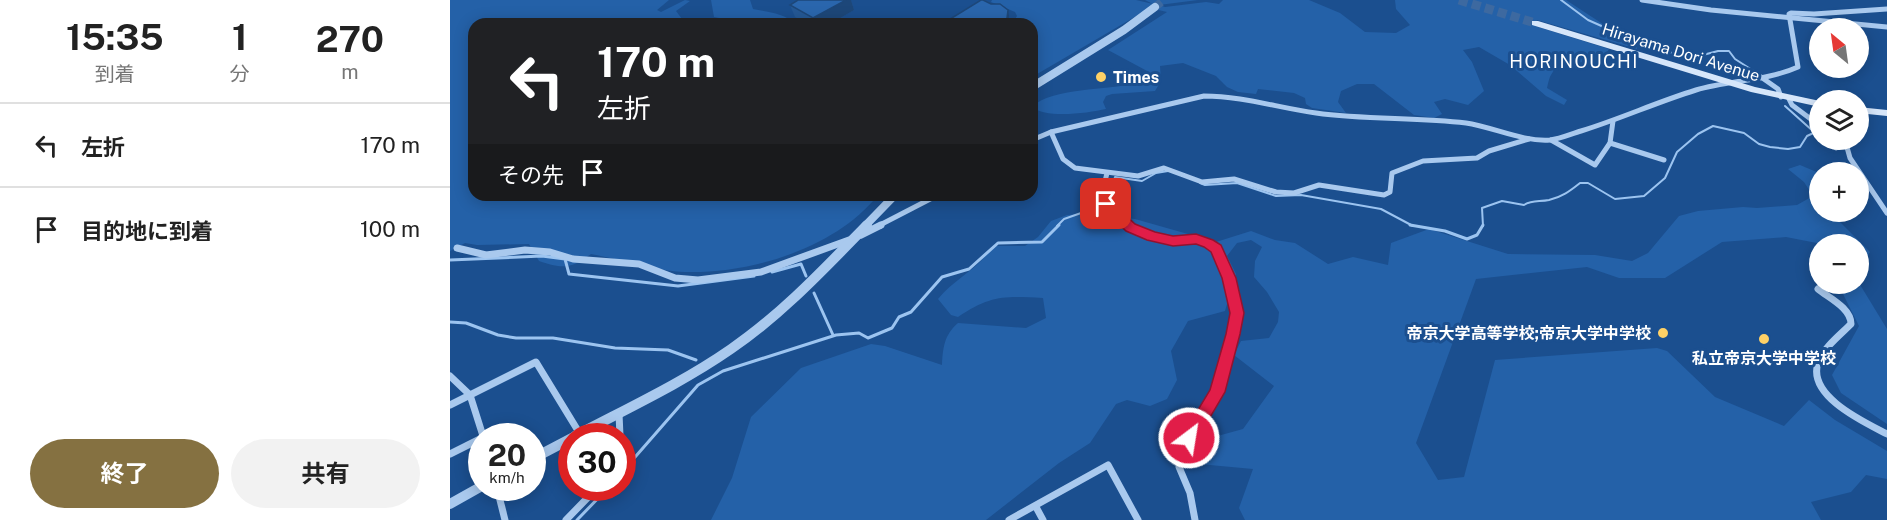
<!DOCTYPE html>
<html lang="ja">
<meta charset="utf-8">
<style>
:root{--surface:#fff;--page:#f2f2f2;--text:#222;--muted:#767676;--line:#e0e0e0;--accent:#857141}
body{margin:0;font-family:"Public Sans","Noto Sans JP",sans-serif;background:var(--page);color:var(--text);height:100vh;display:flex;flex-direction:column;font-size:22px;white-space:nowrap}
*{box-sizing:border-box;margin:0}
p{font-size:20px;color:var(--muted)}
.icon{flex:none;width:33px;height:33px;fill:none;stroke:currentColor;stroke-width:2;stroke-linecap:round;stroke-linejoin:round}
.map{position:relative;flex:1;overflow:hidden}
.panel{display:flex;flex-direction:column;background:var(--surface);width:450px}
.panel>*{flex:none}
.guide{position:absolute;left:18px;top:18px;width:570px;height:183px;border-radius:18px;box-shadow:0 3px 15px #0003;background:#202124;color:#fff;overflow:hidden}
.needle{width:39px;rotate:331deg}
.fabs{position:absolute;left:1359px;top:18px;display:grid;gap:12px}
.fabs a{display:grid;place-items:center;width:60px;height:60px;border-radius:50%;background:var(--surface);box-shadow:0 3px 15px #0003;font-size:30px}
.speed{position:absolute;left:18px;top:423px;display:flex;gap:12px;font-size:30px;font-weight:700;text-align:center}
.speed>*{display:grid;place-content:center;width:78px;height:78px;border-radius:50%;background:var(--surface);box-shadow:0 3px 15px #0003;line-height:1}
.speed small{font-size:15px;font-weight:400}
.speed .limit{border:9px solid #d22;background:#fff;color:#111}
.pin{position:absolute;display:grid;place-items:center;width:51px;height:51px;color:#fff;margin:-26px;border-radius:12px;box-shadow:0 3px 9px #0006}
.me{position:absolute;width:66px;margin:-33px;rotate:31deg;stroke-linejoin:round;filter:drop-shadow(0 0 4px #0008)}
.turn{display:flex;align-items:center;gap:21px;height:126px;padding:0 30px;font-size:27px}
.turn .icon{width:78px;height:78px;stroke-width:2.5}
.turn b{display:block;font-size:42px;line-height:51px}
.then{display:flex;align-items:center;height:57px;padding:0 30px;background:#0003;gap:12px;font-size:22px}
.eta{display:flex;justify-content:space-evenly;align-items:center;height:102px;text-align:center}
.eta b{font-size:36px;font-weight:700;line-height:42px}
.button{display:flex;gap:12px;margin-top:auto;padding:12px 30px}
.button a{flex:1;height:69px;border-radius:36px;background:var(--accent);color:#fff;font-size:24px;font-weight:700;line-height:69px;text-align:center}
.button a+a{background:var(--page);color:var(--text)}
ul{padding:0;list-style:none}
li{display:flex;align-items:center;gap:18px;height:84px;padding:0 30px;border-top:2px solid var(--line)}
li div{flex:1}
li b{display:block;font-size:22px}
li em{font-style:normal}
main{display:flex;flex:1;min-height:0}
.map>svg:first-child{display:block}
.green{fill:#2461a8}
.lines{fill:none;stroke-linecap:round;stroke-linejoin:round}
.stream-far1{stroke:#9cc4f0;stroke-width:2}
.stream{stroke:#9cc4f0;stroke-width:3}
.tertiary-tunnel{stroke:#3d69a0;stroke-width:8;stroke-dasharray:8 4;stroke-linecap:butt}
.secondary-tunnel{stroke:#3d69a0;stroke-width:9;stroke-dasharray:9 4.5;stroke-linecap:butt}
.minor-far1{stroke:#a9c9ee;stroke-width:5}
.minor{stroke:#a9c9ee;stroke-width:7}
.tertiary-far1{stroke:#a9c9ee;stroke-width:8}
.tertiary{stroke:#a9c9ee;stroke-width:10}
.secondary{fill:#d6e6fa;fill-rule:evenodd}
.wall{fill:#245895}
.shaded-wall{fill:#1d4779}
.building{fill:#2a66ad;stroke:#1d4779;stroke-width:1.5}
.route{fill:#e11d48;stroke:#92132f;stroke-width:1.5}
.poi-dot{fill:#ffd166;stroke:#1b4f8f;stroke-width:2}
.labels{text-anchor:middle;stroke-width:6;stroke-linejoin:round;paint-order:stroke}
.street-label{font-size:16px;fill:#fff;stroke:#1b4f8f}
.poi-label{font-size:16px;font-weight:bold;fill:#fff;stroke:#1b4f8f;text-anchor:start}
.neighbourhood-label{font-size:18px;letter-spacing:1.5px;fill:#fff;stroke:#1b4f8f}
</style>
<main>
<section class="panel">
<div class="eta">
<div><b>15:35</b><p>到着</p></div>
<div><b>1</b><p>分</p></div>
<div><b>270</b><p>m</p></div>
</div>
<ul>
<li><svg class="icon" aria-label="left" viewBox="0 0 24 24"><path d="M17 20v-9H6M10 6l-5 5 5 5"/></svg><div><b>左折</b></div><em>170 m</em></li>
<li><svg class="icon" aria-label="arrive" viewBox="0 0 24 24"><path d="M6 21V4h12l-3 4 3 4H6"/></svg><div><b>目的地に到着</b></div><em>100 m</em></li>
</ul>
<div class="button"><a>終了</a><a>共有</a></div>
</section>
<div class="map">
<svg width="1437" height="520" viewBox="0 0 1437 520">
<rect width="100%" height="100%" fill="#1b4f8f"/>
<g class="green">
<path d="M0,0H219L207,10L211,12L235,0L240,1L226,11L232,19L241,24H24V195H428C386,248 301,274 235,272C207,271 169,259 141,254C121,269 113,269 89,261L79,244L27,245L15,243L0,251Z"/>
<path d="M261,0H300L303,9C316,12 336,13 344,24H284L280,20L264,17Z"/>
<path d="M542,0H686L703,4L695,0H748L709,5L715,7L756,2L769,4L773,0H859L890,13L915,32L946,33L960,25L946,9L945,0H1116L1165,32L1188,39L1187,49L1087,20L1085,26L1159,49C1148,73 1112,52 1101,75C1099,78 1098,84 1097,88L1117,100L1114,105L1096,96L1060,65L1029,47L1013,50L1022,62L1034,91L1018,105L995,99L984,102L992,114L984,118L964,115L924,84H907L891,91L888,102L896,113L862,108L856,104L855,98L844,93L808,89L806,94L788,92L777,87L766,76L733,63L710,66L711,81L705,91L662,94L656,96L653,102L656,109C638,113 596,119 582,107C602,87 658,91 685,83C690,82 696,76 699,72L658,50L717,12L700,8L582,77V24H562L567,16L565,12L541,2Z"/>
<path d="M1350,165L1369,173L1370,212H1386V218L1420,252L1409,267L1408,244H1372L1336,237L1272,242L1215,278H1169L1137,267L1026,279L966,443L988,480L1014,477L1045,360L1207,348L1217,351L1265,397L1334,426L1359,400L1385,420L1437,451V479L1416,475L1401,492L1361,502L1371,520H795L789,508L803,469L738,463L742,443L793,429L824,386L784,355L791,341L819,338L828,322L829,312L817,292L804,277L805,261L812,247L801,240L787,243L777,256L786,274L775,311L738,321L721,351L727,380L717,399L700,406L677,400L666,404L640,443L609,463L536,520H261L282,478L301,417L351,368L421,344L435,346L492,365C493,348 494,335 508,323L576,328L596,318L593,298C554,296 541,295 508,317L501,315L488,299C504,279 529,269 543,246H575L588,237L601,221L617,215L633,214L685,219L766,242L801,231L825,240L845,243L878,264L903,257L938,265L941,243L979,229L1058,254L1145,255L1182,261L1198,253L1229,216L1248,211L1293,207L1307,208L1347,205L1363,196L1354,182L1338,169Z"/>
<polygon points="1409,283 1437,329 1437,424 1391,393 1382,375 1409,326 1388,284"/>
</g>
<g class="lines">
<g class="stream-far1">
<polyline points="1111,0 1138,20 1165,32 1185,37 1207,51 1249,56 1268,51 1279,51 1285,59 1313,77"/>
<polyline points="1335,106 1364,132"/>
<polyline points="750,183 755,185 787,183 826,196 851,195 931,209 963,226"/>
<polyline points="660,194 665,177 692,181 706,173 718,171"/>
<polyline points="607,226 614,219 651,206"/>
<path d="M1033,226L1032,208L1052,201L1074,205C1082,200 1089,202 1099,200C1112,197 1120,191 1130,183H1138L1165,199L1194,196L1215,178L1227,152L1248,134L1263,126L1294,133L1309,144L1320,147L1338,149L1350,147L1357,136L1370,130"/>
</g>
<g class="stream">
<polyline points="960,225 995,231 1017,239 1027,235 1033,225"/>
<polyline points="0,260 92,256 115,259 119,274 228,286 304,276"/>
<polyline points="322,272 351,264 356,276"/>
<polyline points="364,293 383,335"/>
<polyline points="0,322 16,323 48,335 66,338 103,338 165,348 218,350 246,360"/>
<polyline points="172,472 248,385 273,371 386,335 409,333 418,338 442,328 449,317 461,312 492,277 519,269 548,243 592,242 609,225"/>
<polyline points="127,520 158,488"/>
</g>
<polyline class="tertiary-tunnel" points="705,7 714,0"/>
<polyline class="secondary-tunnel" points="1009,0 1085,23"/>
<g class="minor-far1">
<polyline points="1192,0 1261,10 1437,27"/>
<polyline points="1311,77 1328,89 1331,97"/>
<polyline points="1339,99 1342,105 1370,126"/>
<polyline points="601,132 613,159 625,168 688,176 714,168 752,182 784,179 826,192 844,193 869,185 934,195 940,192 942,173 973,161 1027,158 1039,151 1079,139"/>
<path d="M582,140L601,132L754,96C792,96 829,108 866,113C916,120 966,117 1016,123C1043,127 1073,142 1100,140C1110,139 1121,134 1131,131C1170,119 1207,102 1246,90C1279,80 1317,81 1348,67L1339,14L1341,13L1364,14L1437,9"/>
<polyline points="1101,140 1145,165 1160,143 1163,121"/>
<polyline points="1382,140 1386,148"/>
<polyline points="1395,140 1400,158 1437,213"/>
<polyline points="1160,143 1214,160"/>
<path d="M657,173C649,199 658,211 680,226"/>
<polyline points="428,226 488,195"/>
</g>
<g class="minor">
<path d="M678,225C690,233 705,239 720,241C733,243 748,236 760,245C771,252 776,268 780,280C793,318 782,364 763,399C752,419 738,437 729,458V467L740,493L745,520"/>
<polyline points="411,235 431,225"/>
<polyline points="7,248 36,255 75,250 100,252 123,259 189,264 225,278 248,280 311,272 399,240"/>
<path d="M1368,289C1379,298 1401,308 1401,324C1390,335 1373,348 1368,363C1357,396 1414,422 1437,434"/>
<polyline points="0,376 20,395 33,436"/>
<polyline points="0,405 86,362 130,434"/>
<polyline points="169,414 170,436"/>
<polyline points="0,454 32,438"/>
<polyline points="47,488 55,520"/>
<polyline points="586,507 593,520"/>
<polyline points="116,520 147,488"/>
<polyline points="559,520 658,465 688,520"/>
</g>
<g class="tertiary-far1">
<polyline points="582,87 674,30 705,7"/>
<polyline points="415,226 445,195"/>
</g>
<g class="tertiary">
<path d="M125,436C178,408 232,383 281,349C332,314 374,269 417,225"/>
<polyline points="82,459 122,438"/>
<polyline points="0,504 32,486"/>
</g>
<g class="secondary">
<polygon points="1082,21 1088,21 1305,87 1370,101 1370,107 1301,92 1082,25"/>
<polygon points="1408,107 1437,110 1437,116 1408,113"/>
</g>
</g>
<polygon class="wall" points="348,0 401,0 404,10 380,24 357,24 345,17 340,5"/>
<g class="shaded-wall">
<polygon points="396,0 401,0 404,10 380,24 365,24 363,18"/>
<polygon points="558,10 559,16 559,24 543,24"/>
</g>
<g class="building">
<polygon points="348,0 396,0 363,18 340,5"/>
<polygon points="531,0 533,0 541,4 550,4 558,10 557,18 550,23 543,24 492,24"/>
</g>
<polygon class="route" points="656,199 661,201 685,224 705,232 723,236 746,234 763,240 771,245 786,278 794,313 790,334 775,392 745,443 739,446 733,443 731,438 760,390 776,334 780,313 772,278 761,252 754,247 746,244 723,246 697,240 676,231 652,207 650,204 652,201"/>
<g class="poi-dot">
<circle cx="651" cy="77" r="6"/>
<circle cx="1213" cy="333" r="6"/>
<circle cx="1314" cy="339" r="6"/>
</g>
<g class="labels">
<g class="street-label">
<text transform="translate(1231 52) rotate(17)" y="6">Hirayama Dori Avenue</text>
</g>
<g class="poi-label">
<text x="663" y="83">Times</text>
<text x="1201" y="339" text-anchor="end">帝京大学高等学校;帝京大学中学校</text>
<text x="1314" y="364" text-anchor="middle">私立帝京大学中学校</text>
</g>
<g class="neighbourhood-label">
<text x="1124" y="68">HORINOUCHI</text>
</g>
</g>
</svg>
<div class="fabs">
<a><svg class="needle" viewBox="-14 -14 28 28"><path d="M0-13l5 13h-10z" fill="#e53935"/><path d="M0 13l5-13h-10z" fill="#767676"/></svg></a>
<a><svg class="icon" aria-label="layers" viewBox="0 0 24 24"><path d="M12 4l9 5-9 5-9-5zM3 14l9 5 9-5"/></svg></a>
<a>+</a>
<a>−</a>
</div>
<div class="speed"><div>20<small>km/h</small></div><div class="limit">30</div></div>
<div class="pin" style="left:656px;top:204px;background:#d93025"><svg class="icon" aria-label="arrive" viewBox="0 0 24 24"><path d="M6 21V4h12l-3 4 3 4H6"/></svg></div>
<svg class="me" style="left:739px;top:438px" viewBox="-20 -20 40 40"><circle r="17" fill="#e11d48" stroke="#fff" stroke-width="3"/><path d="M0-11L8 9 0 5-8 9z" fill="#fff"/></svg>
<div class="guide">
<div class="turn"><svg class="icon" aria-label="left" viewBox="0 0 24 24"><path d="M17 20v-9H6M10 6l-5 5 5 5"/></svg><div><b>170 m</b>左折</div></div>
<div class="then">その先<svg class="icon" aria-label="arrive" viewBox="0 0 24 24"><path d="M6 21V4h12l-3 4 3 4H6"/></svg></div>
</div>
</div>
</main>
